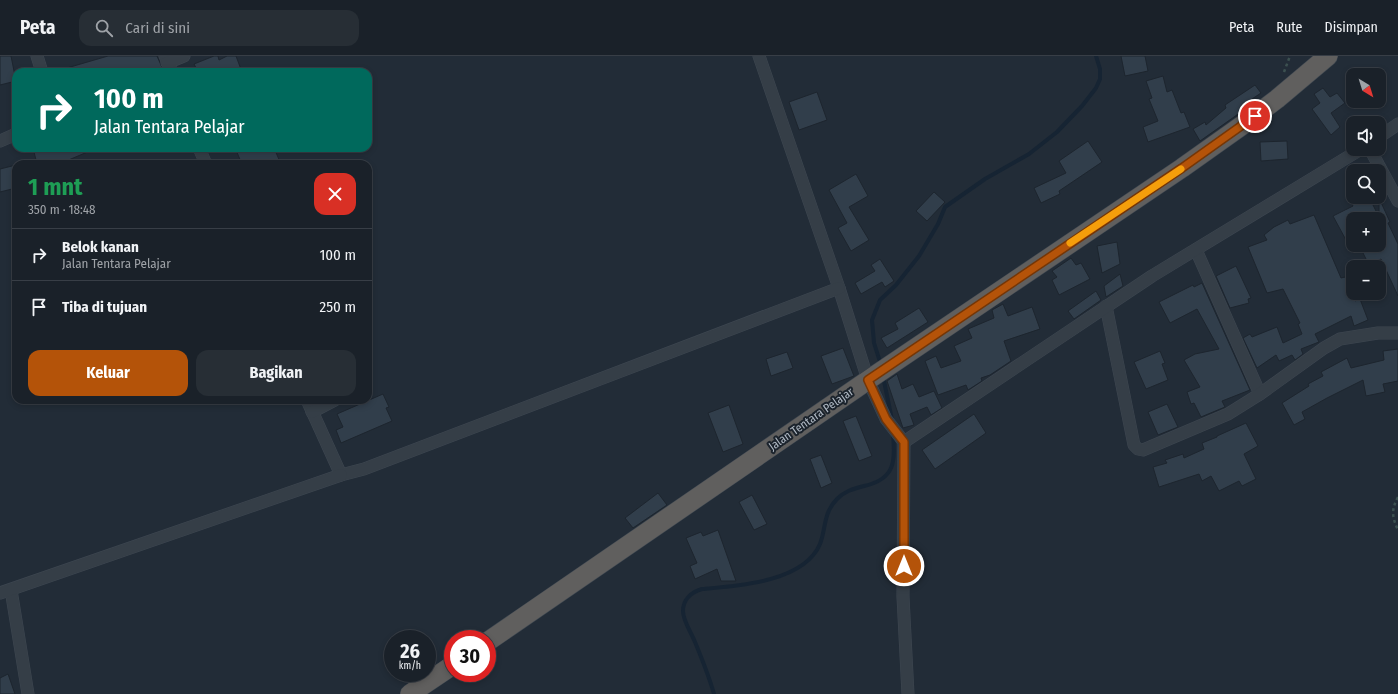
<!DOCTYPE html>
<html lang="id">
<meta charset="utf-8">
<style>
:root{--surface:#1a2129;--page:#272e35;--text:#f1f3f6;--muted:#9fa3a8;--line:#383e46;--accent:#b45309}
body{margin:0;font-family:"Fira Sans Condensed",sans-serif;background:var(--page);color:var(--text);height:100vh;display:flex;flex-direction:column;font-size:15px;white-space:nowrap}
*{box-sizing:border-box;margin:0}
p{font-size:13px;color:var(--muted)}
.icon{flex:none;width:22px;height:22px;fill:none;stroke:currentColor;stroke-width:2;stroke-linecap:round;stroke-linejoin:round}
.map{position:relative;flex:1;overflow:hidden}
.drawer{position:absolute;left:12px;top:104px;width:360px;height:244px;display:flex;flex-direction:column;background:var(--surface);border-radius:12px;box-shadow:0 2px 6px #0003,0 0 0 1px var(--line)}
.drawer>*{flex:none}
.top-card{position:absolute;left:12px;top:12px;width:360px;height:84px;border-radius:12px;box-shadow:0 2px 6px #0003,0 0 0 1px var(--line);background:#00695c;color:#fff;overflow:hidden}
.needle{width:26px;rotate:142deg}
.tools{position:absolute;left:1346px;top:12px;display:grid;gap:8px}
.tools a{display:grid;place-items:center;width:40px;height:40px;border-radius:8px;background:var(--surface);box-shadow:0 2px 6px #0003,0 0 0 1px var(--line);font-size:20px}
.speed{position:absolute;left:384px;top:574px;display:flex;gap:8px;font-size:20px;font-weight:700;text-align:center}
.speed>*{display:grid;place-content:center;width:52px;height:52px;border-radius:50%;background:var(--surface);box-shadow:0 2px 6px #0003,0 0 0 1px var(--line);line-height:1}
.speed small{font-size:10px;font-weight:400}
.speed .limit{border:6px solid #d22;background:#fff;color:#111}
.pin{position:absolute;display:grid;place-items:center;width:34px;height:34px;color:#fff;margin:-17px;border:2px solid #fff;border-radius:50%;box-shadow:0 1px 4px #0007}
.me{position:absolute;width:44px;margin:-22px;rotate:0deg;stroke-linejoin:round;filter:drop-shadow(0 0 3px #0008)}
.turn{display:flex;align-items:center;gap:14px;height:84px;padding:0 16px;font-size:18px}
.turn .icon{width:52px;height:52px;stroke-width:2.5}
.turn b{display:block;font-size:28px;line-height:34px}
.round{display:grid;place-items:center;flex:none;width:42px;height:42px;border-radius:12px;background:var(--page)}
.overview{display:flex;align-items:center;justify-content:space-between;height:68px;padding:0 16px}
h1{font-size:24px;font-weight:700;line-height:30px;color:#1e9e55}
.cta{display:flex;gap:8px;margin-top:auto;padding:8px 16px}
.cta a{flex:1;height:46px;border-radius:12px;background:var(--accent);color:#fff;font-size:16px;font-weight:700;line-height:46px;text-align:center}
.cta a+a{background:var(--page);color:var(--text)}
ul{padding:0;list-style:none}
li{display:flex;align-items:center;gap:12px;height:52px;padding:0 16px;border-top:1px solid var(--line)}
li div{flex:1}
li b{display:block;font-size:15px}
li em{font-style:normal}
header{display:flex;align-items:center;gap:24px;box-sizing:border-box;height:56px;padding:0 20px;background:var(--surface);border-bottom:1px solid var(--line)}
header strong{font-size:19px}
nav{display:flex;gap:22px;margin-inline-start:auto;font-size:14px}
.search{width:280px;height:36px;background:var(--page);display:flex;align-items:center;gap:10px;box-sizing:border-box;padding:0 14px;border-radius:12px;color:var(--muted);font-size:15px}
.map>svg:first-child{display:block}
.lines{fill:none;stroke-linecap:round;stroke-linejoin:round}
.stream{stroke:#162433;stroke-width:4}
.building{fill:#313e4b;stroke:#1d252e}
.minor-casing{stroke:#3e4751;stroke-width:13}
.trunk-casing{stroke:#404952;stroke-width:20}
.path{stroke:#3c5050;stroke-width:2.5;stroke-dasharray:3 3;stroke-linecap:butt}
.minor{stroke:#353e47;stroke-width:12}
.trunk{stroke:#605f5e;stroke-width:19}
.route-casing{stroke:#753606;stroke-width:10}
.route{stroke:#b45309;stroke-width:7}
.slow{stroke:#f59e0b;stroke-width:7}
.labels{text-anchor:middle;stroke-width:4;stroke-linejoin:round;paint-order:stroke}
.street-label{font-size:12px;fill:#b0b9c4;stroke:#1b232c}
</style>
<header>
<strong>Peta</strong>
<div class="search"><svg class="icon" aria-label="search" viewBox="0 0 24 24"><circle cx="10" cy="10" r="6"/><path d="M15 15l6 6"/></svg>Cari di sini</div>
<nav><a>Peta</a><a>Rute</a><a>Disimpan</a></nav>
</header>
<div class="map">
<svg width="1398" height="638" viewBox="0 0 1398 638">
<rect width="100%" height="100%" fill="#222c37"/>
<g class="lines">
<g class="stream">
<polyline points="881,309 874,287 872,264 880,244 896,229 919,200 938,168 945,151 985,123 1029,98 1057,76 1082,50 1096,32 1100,23 1100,13 1096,0"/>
<polyline points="883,320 892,364"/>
<path d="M714,638C709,620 702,603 695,586C691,576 683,565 683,555C683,543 692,536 702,533C738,530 804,526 820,488C826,473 823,457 837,443C845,435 853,433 864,430C896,423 895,405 893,377"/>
</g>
</g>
<g class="building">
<polygon points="0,0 11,0 16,25 0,29"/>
<polygon points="108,0 157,0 164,16 61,16 60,14"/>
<polygon points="214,0 218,0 219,4 227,0 236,0 242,16 198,16 194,8"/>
<polygon points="1121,0 1145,0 1148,15 1125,20"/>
<polygon points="1163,20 1167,36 1172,34 1181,57 1184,56 1190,71 1148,86 1143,71 1158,65 1149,43 1152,42 1146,25"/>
<polygon points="1255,29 1261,37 1249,45 1251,49 1200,85 1193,73 1205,66 1206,69 1226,52 1225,49"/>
<polygon points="1323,32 1330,41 1337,37 1345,47 1331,57 1340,71 1331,79 1312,53 1320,47 1314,38"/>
<polygon points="817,36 827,64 799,74 789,46"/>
<polygon points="1088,85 1102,106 1059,135 1060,138 1041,147 1034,132 1066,117 1059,105"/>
<polygon points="1287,85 1288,103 1261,105 1260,86"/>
<polygon points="33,92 97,92 59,108 37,108"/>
<polygon points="235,92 274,92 281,108 242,108"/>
<polygon points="16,109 16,132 0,136 0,113"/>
<polygon points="856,118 868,140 849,151 869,184 851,195 838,172 847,167 829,134"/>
<polygon points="934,136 945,146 927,165 916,155"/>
<polygon points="1348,141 1369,141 1379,161 1379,142 1390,166 1388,167 1398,188 1398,240 1381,203 1369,209 1359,189 1379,189 1379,163 1353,163 1353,197 1333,160 1353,150"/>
<polygon points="1314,159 1341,222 1345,221 1355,245 1360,243 1368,264 1354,270 1351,260 1315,278 1319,286 1301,293 1303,298 1295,304 1292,299 1279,305 1276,299 1257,312 1243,282 1250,278 1252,281 1277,271 1283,287 1302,278 1298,268 1300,267 1283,233 1267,237 1248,191 1267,184 1264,179 1274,171 1288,164 1290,168"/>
<polygon points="1117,186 1120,208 1102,217 1097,190"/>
<polygon points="1071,202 1076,209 1081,207 1090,223 1059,239 1052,224 1057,221 1052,215"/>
<polygon points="880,203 894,225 885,231 882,226 861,238 855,227 875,215 871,209"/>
<polygon points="1236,210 1251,242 1248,243 1249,247 1230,252 1216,220"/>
<polygon points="1120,218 1123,230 1106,241 1104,230"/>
<polygon points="1202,227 1250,334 1222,345 1225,351 1201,361 1194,347 1191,348 1187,336 1200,331 1184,304 1195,298 1219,293 1197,253 1170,267 1159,246 1193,229 1194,231"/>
<polygon points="1096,235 1101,244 1074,263 1068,255"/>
<polygon points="1003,248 1008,260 1032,251 1040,273 1004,285 1011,305 990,319 981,322 982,325 968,334 966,329 938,339 925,305 936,300 941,312 961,305 954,290 972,282 968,273 994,262 992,254"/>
<polygon points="919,252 928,266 887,292 881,282 898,273 895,267"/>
<polygon points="843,292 854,320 832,328 821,300"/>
<polygon points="1398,293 1398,325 1383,328 1385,336 1366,340 1363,324 1327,342 1302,356 1305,363 1294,369 1282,347 1309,330 1308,328 1323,320 1321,316 1347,302 1351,312 1384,304 1383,295"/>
<polygon points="1160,295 1165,307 1162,308 1168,324 1146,333 1134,306"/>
<polygon points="787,296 793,312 771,320 766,303"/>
<polygon points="897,318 902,333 913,328 919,341 934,335 942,352 931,359 927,351 910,358 914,369 903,372 887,325"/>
<polygon points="383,338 389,351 386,352 392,365 341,387 336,374 343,371 337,358"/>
<polygon points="1167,348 1178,371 1158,379 1148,356"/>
<polygon points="729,349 743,388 723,396 708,357"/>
<polygon points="974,358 986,377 935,413 922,394"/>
<polygon points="856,360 872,400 859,405 843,365"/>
<polygon points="1246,367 1258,390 1244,398 1256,423 1242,430 1239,425 1219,435 1211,420 1202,425 1199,418 1159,431 1153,411 1167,407 1165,404 1183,398 1184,402 1204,393 1202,387 1217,381 1217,380"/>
<polygon points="821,399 832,427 821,432 810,403"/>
<polygon points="658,437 667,449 633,472 625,462"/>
<polygon points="752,439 767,468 754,474 739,446"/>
<polygon points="718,474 736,525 721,525 717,513 695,523 690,510 697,507 686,482 701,476 703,480"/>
<polygon points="8,618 15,638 0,638 0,622"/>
</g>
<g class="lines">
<g class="minor-casing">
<g id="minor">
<polyline points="37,0 42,16"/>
<polyline points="165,0 172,16"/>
<polyline points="759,0 839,232 868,324 886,363 904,386 903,541 908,638"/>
<polyline points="167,7 184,0"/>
<polyline points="1379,81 1398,68"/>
<polyline points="0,85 16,78"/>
<polyline points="199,92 206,108"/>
<polyline points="1370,93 1398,145"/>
<polyline points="1196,194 1260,338"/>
<polyline points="1106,250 1134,389 1138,393 1143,394 1228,358 1260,338 1324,292 1340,283 1378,277 1398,277"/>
<polyline points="307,344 341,419 364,413 839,232"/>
<polyline points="312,356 335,344"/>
<polyline points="904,386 1152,220 1361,93"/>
<polyline points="11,534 28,638"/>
<polyline points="0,537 341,419"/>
</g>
</g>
<g class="trunk-casing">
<g id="trunk">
<polyline points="487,586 874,320 1182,112 1244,68 1277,43 1328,0"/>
<polyline points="410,638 453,609"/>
</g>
</g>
<g class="path">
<polyline points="1284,16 1290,0"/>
<path d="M1398,441C1391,454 1392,461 1398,474"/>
</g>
<use href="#minor" class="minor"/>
<use href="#trunk" class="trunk"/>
</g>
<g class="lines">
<g class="route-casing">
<polyline id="route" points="904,510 904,386 886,363 868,324 1182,112 1255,60"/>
</g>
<use href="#route" class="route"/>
<polyline class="slow" points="1070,187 1181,113"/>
</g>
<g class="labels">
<g class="street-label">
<text transform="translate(811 363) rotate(-35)" y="4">Jalan Tentara Pelajar</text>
</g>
</g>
</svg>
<div class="tools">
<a><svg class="needle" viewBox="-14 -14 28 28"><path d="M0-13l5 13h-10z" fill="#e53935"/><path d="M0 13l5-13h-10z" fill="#9fa3a8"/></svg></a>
<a><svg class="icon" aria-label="sound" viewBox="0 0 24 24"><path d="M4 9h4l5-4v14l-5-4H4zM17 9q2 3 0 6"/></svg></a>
<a><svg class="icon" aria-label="search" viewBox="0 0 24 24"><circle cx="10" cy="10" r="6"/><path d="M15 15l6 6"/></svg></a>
<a>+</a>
<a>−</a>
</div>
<div class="speed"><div>26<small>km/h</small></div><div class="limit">30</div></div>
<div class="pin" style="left:1255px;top:60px;background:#d93025"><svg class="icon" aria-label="arrive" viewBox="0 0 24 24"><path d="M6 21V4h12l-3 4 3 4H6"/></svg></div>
<svg class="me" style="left:904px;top:510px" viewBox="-20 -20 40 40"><circle r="17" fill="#b45309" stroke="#fff" stroke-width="3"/><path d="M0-11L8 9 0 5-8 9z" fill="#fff"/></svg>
<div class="top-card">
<div class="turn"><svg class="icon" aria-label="right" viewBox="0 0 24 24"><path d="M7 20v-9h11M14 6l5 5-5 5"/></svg><div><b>100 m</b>Jalan Tentara Pelajar</div></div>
</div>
<section class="drawer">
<div class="overview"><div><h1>1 mnt</h1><p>350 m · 18:48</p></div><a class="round" style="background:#d93025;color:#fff"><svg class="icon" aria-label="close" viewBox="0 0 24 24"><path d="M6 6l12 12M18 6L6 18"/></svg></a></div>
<ul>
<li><svg class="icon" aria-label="right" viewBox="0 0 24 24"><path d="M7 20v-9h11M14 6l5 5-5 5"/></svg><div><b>Belok kanan</b><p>Jalan Tentara Pelajar</p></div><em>100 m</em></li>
<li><svg class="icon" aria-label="arrive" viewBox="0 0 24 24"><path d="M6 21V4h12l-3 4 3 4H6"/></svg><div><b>Tiba di tujuan</b></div><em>250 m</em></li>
</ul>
<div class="cta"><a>Keluar</a><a>Bagikan</a></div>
</section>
</div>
